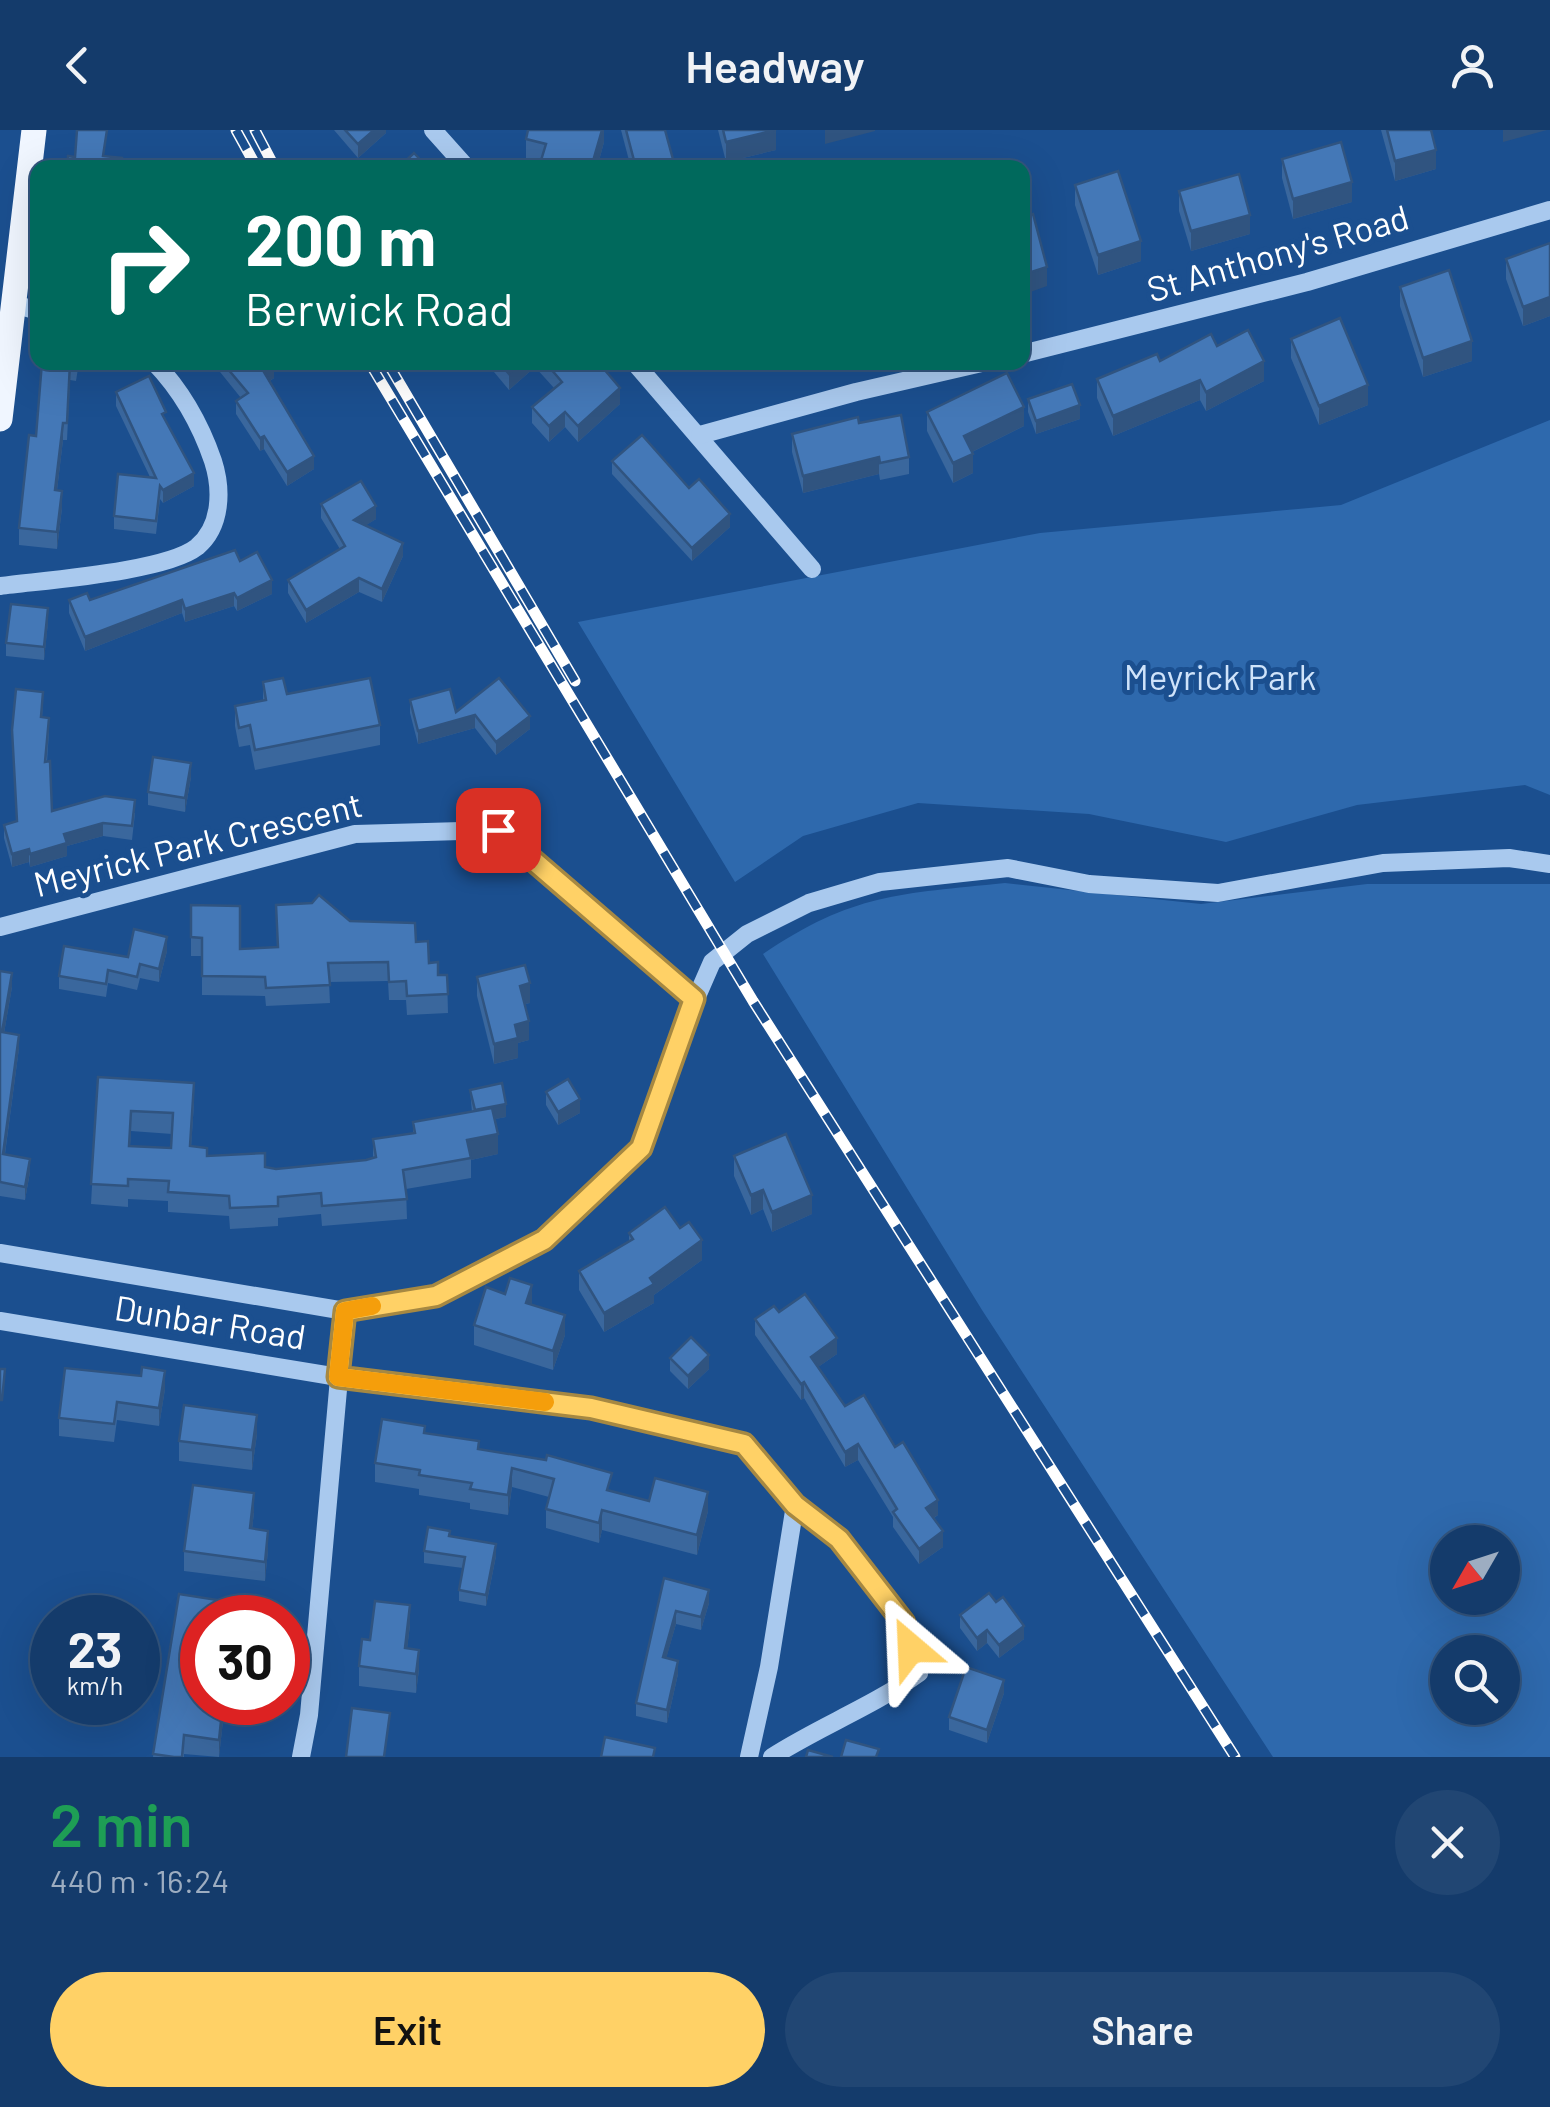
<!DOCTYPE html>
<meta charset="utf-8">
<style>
:root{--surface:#143b6b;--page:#214673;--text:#f1f3f6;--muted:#9dadc1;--line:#33557e;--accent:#ffd166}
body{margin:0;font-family:Barlow,sans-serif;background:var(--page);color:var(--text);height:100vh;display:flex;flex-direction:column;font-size:38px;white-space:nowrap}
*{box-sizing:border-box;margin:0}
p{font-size:32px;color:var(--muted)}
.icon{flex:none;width:55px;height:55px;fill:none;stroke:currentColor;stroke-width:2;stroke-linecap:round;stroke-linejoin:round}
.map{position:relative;height:1627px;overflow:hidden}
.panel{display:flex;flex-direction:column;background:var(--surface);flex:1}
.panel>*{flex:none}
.guide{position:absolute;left:30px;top:30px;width:1000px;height:210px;border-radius:20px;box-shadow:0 10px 40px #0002,0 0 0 2px var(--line);background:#00695c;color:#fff;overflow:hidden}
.needle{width:65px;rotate:231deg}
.fabs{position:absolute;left:1430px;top:1395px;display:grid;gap:20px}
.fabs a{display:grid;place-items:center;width:90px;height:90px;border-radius:50%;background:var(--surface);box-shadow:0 10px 40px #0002,0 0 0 2px var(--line);font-size:50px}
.speed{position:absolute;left:30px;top:1465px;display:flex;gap:20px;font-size:50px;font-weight:700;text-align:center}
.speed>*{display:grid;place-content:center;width:130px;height:130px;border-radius:50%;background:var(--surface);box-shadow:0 10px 40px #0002,0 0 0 2px var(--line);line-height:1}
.speed small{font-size:25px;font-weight:400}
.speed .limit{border:15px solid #d22;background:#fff;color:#111}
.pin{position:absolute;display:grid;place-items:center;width:85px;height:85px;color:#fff;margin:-42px;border-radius:20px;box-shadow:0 5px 15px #0006}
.me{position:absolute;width:110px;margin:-55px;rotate:334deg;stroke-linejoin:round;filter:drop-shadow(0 0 8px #0008)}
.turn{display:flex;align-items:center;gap:35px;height:210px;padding:0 50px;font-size:45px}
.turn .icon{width:130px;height:130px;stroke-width:2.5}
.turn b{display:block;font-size:70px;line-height:85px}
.round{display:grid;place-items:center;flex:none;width:105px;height:105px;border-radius:52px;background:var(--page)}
.overview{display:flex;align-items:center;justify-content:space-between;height:170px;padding:0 50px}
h1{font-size:60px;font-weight:600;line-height:75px;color:#1e9e55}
.button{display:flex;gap:20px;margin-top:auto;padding:20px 50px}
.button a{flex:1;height:115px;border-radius:60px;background:var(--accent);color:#111;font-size:40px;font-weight:600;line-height:115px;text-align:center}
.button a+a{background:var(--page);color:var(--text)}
header{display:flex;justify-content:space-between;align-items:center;height:130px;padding:0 50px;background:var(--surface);font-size:45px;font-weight:600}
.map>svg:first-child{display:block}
.green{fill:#2e69ad;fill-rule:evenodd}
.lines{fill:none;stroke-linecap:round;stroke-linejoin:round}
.minor{stroke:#a9c9ee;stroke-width:18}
.major{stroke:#f0f6ff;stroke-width:25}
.rail-casing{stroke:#fff;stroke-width:11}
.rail{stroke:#1b4f8f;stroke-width:8;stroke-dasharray:22;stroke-linecap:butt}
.wall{fill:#3a679d;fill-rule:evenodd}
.shaded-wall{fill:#305480}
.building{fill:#4478b7;stroke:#305480;stroke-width:2.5;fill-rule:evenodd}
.route-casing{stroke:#a68842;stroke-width:25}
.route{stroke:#ffd166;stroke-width:18}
.slow{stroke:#f59e0b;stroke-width:18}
.labels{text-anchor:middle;stroke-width:10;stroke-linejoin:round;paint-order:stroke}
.street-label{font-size:35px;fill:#fff;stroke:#1b4f8f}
.park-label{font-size:35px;fill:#cfe3fa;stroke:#1b4f8f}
</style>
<header><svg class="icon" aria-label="back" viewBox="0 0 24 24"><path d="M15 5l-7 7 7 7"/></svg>Headway<svg class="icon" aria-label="person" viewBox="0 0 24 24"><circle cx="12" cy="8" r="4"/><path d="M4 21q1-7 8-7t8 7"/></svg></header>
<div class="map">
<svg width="1550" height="1627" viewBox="0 0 1550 1627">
<rect width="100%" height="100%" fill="#1b4f8f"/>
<g class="green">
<polygon points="1550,290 1550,665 1525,655 1357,675 1226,712 1089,684 918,673 803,706 735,752 578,492 1040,403 1341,375"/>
<path d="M1005,753L1201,774L1367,754H1550V1627H1273L982,1180L763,824C853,763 900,764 1005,753ZM1448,1412H1502V1468H1448ZM1448,1522H1502V1578H1448Z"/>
</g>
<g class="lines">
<g class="minor">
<polyline points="433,0 467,38"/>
<polyline points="14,174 38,181"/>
<polyline points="1022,224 1307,152 1550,80"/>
<polyline points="634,232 812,439"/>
<polyline points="700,305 856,262 986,232"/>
<path d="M0,456C45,450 165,442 197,417C222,396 222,359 213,331C200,293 182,261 154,232"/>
<polyline points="0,797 355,704 497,700 694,869"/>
<polyline points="0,1123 345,1181 436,1166 544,1110 641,1018 671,926 712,832 747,804 809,773 880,752 1008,738 1089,754 1218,763 1383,733 1509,728 1550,734"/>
<polyline points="0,1191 338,1247 591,1278 744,1314 795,1375 769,1537 749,1627"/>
<polyline points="301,1627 309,1585 345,1181"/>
<path d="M772,1627C820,1596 872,1577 919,1543L904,1493L839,1409L795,1375"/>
</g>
<polyline class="major" points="0,289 34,0"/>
<g class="rail-casing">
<g id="rail">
<polyline points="236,0 257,38"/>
<polyline points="255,0 275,38"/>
<polyline points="369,232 753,871 1235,1627"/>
<polyline points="387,232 575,551"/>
</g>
</g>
<use href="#rail" class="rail"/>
</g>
<g class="wall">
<polygon points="334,0 386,0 386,3 358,28"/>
<polygon points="604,0 604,12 597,38 539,38 541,32 526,28 526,9"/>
<polygon points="621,0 665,0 674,38 631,38"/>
<polygon points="718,0 776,0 776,20 726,32"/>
<polygon points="1381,0 1431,0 1436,39 1395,51"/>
<polygon points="1282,29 1352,72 1293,89 1282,48"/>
<polygon points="1075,55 1141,131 1098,145 1075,75"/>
<polygon points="1179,61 1250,104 1191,121 1179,81"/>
<polygon points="1550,113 1550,186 1523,196 1506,149 1506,129"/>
<polygon points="1400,157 1472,231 1423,247 1400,176"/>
<polygon points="1291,209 1368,275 1319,295 1291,228"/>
<polygon points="1217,216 1264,251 1206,281 1200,270 1113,306 1097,268 1097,249"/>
<polygon points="42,232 79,232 76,251 70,250 67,310 63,310 57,360 62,378 57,419 19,415 19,398 36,306"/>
<polygon points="212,232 272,232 274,248 270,251 314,339 287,356 264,319 260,321 236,284 236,271 241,268"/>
<polygon points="494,232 598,232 620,274 578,312 565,297 549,312 532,293 532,277 554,258 535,237 509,260 494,242"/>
<polygon points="116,262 166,292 194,356 163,373 160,369 156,404 114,399 114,386 150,347 116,276"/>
<polygon points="1028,269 1080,289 1036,304 1028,282"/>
<polygon points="927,282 1024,296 972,322 973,343 953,353 927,301"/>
<polygon points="859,293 909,327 909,344 880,350 879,344 803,363 792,322 792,304"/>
<polygon points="612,331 689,358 730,397 692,431 612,344"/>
<polygon points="321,374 376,389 366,395 403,426 382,472 359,462 306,493 288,463 288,450 340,419 321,388"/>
<polygon points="240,431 272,464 237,481 234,476 185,492 182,483 85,521 69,483 69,470 90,470"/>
<polygon points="48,492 44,530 6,526 6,513"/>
<polygon points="499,548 530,599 496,625 475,598 418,614 410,583 410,570 456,582"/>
<polygon points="263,552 287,564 380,595 380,615 255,640 250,615 239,617 235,596 235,576 263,571"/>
<polygon points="43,575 42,587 49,601 47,632 52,681 135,683 132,710 103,706 67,716 67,726 30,737 29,732 12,737 4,708 4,695 16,691"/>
<polygon points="191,647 185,682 148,675 148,662"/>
<polygon points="191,775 240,819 277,817 276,775 350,791 416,812 438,845 447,845 448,883 407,885 406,870 389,870 388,851 329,852 330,873 266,876 265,866 202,865 202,826 191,826"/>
<polygon points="167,821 159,852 140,848 137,860 108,853 106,867 59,859 59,846 128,827"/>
<polygon points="0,841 12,857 4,903 19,918 5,1024 30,1042 25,1070 0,1066"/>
<polygon points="477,847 530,873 525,874 529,910 518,913 518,928 494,934 477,866"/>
<path d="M98,947L194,973L191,1017L207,1026L276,1039L366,1030L373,1028V1009L413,1003V992L472,982L470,960L506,987L495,989L498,1024L471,1030V1048L406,1059L407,1089L322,1096L321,1084L278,1088V1096L230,1099L229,1086L168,1082V1071L128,1069V1077L91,1074ZM131,1001L172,1004L171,1018L130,1016Z"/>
<polygon points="546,962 580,983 558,995 546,975"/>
<polygon points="734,1026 812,1084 772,1102 763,1079 751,1085 734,1046"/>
<polygon points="629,1103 702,1130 654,1165 654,1173 604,1202 579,1160 579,1141 629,1112"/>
<polygon points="532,1174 565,1205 553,1240 474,1215 474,1195"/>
<polygon points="779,1182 837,1224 818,1237 845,1276 895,1317 938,1385 934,1388 943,1417 919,1434 893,1397 893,1387 858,1330 845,1337 804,1268 801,1270 755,1205 755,1189"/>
<polygon points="670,1228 709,1239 688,1259 670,1241"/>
<polygon points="165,1259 159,1296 117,1290 114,1312 59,1306 59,1288"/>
<polygon points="425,1303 612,1362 649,1371 708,1381 697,1425 602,1400 599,1413 546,1398 546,1379 549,1367 512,1357 508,1385 470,1379 470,1373 419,1365 419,1359 375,1352 375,1333"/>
<polygon points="257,1304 252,1340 179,1331 179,1311"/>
<polygon points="254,1382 252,1399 268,1420 265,1451 184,1441 184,1421"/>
<polygon points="450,1406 496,1426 486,1476 459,1471 459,1460 463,1438 424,1433 424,1421"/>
<polygon points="664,1448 709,1473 701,1500 676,1494 666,1528 678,1544 667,1593 636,1586 636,1573"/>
<polygon points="179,1464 243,1488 202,1488 225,1572 219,1627 184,1624 184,1627 153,1627"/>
<polygon points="960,1485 1024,1509 999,1528 987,1513 977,1521 960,1498"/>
<polygon points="410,1495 407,1518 419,1539 416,1563 359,1556 359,1536 370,1510"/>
<polygon points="1004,1563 987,1613 949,1600 949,1587"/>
</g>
<g class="shaded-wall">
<polygon points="374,0 386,0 386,3 358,28 358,14"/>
<polygon points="602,0 604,0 604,12 597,38 591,38"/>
<polygon points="776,0 776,20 726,32 726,12"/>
<polygon points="825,0 875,0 875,1 825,14"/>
<polygon points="1503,0 1547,0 1503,12"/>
<polygon points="1436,20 1436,39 1395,51 1395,31"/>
<polygon points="1352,52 1352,72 1293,89 1293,69"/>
<polygon points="1250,85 1250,104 1191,121 1191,101"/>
<polygon points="1141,111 1141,131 1098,145 1098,125"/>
<polygon points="1047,137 1047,156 1022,165 1022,145"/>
<polygon points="1550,167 1550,186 1523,196 1523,177"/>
<polygon points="1472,211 1472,231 1423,247 1423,228"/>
<polygon points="1264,231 1264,251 1206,281 1206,262"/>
<polygon points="522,232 535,232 535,237 509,260 509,244"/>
<polygon points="274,235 274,248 264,255 264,242"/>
<polygon points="1200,250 1200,270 1113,306 1113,286"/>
<polygon points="1368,255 1368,275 1319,295 1319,276"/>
<polygon points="620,258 620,274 578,312 578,296"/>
<polygon points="1080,275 1080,289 1036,304 1036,291"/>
<polygon points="1024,277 1024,296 964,326 964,306"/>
<polygon points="565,282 565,297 549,312 549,296"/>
<polygon points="63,293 63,310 55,377 55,360"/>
<polygon points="264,306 264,319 260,321 260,308"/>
<polygon points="973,324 973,343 953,353 953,333"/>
<polygon points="314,326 314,339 287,356 287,342"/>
<polygon points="879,327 879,344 803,363 803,346"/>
<polygon points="194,343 194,356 163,373 163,360"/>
<polygon points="62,361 62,378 57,419 57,402"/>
<polygon points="376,376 376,389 354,403 354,390"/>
<polygon points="730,384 730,397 692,431 692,418"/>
<polygon points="403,413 403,426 382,472 382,459"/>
<polygon points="359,448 359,462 306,493 306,480"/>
<polygon points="272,450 272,464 237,481 237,468"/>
<polygon points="234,463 234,476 185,492 185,479"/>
<polygon points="182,470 182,483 85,521 85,507"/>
<polygon points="48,478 48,492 44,530 44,517"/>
<polygon points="475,585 475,598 418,614 418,601"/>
<polygon points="530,586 530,599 496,625 496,612"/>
<polygon points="191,633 191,647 185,682 185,668"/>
<polygon points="103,693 103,706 67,716 67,726 30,737 30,724 64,704"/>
<polygon points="29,719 29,732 12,737 12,724"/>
<polygon points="167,807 167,821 159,852 159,839"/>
<polygon points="12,843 12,857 2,915 2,902"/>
<polygon points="530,853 530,873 520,875 520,856"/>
<polygon points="529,891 529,910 518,913 518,928 494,934 494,914 515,895"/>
<polygon points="19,905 19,918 3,1037 3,1024"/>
<polygon points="580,969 580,983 558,995 558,982"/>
<polygon points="506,974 506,987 475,993 475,980"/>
<polygon points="498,1004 498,1024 471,1030 467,1010"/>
<polygon points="30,1029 30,1042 25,1070 25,1057"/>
<polygon points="763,1060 763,1079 751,1085 751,1065"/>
<polygon points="812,1065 812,1084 772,1102 772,1082"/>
<polygon points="702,1110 702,1130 654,1165 654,1173 604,1202 604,1183"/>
<polygon points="532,1155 532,1175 526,1173"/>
<polygon points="565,1185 565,1205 553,1240 553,1221"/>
<polygon points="837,1208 837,1224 811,1242 811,1227"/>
<polygon points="709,1225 709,1239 688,1259 688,1246"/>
<polygon points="165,1241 165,1259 159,1296 159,1278"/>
<polygon points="804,1252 804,1268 801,1270 801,1254"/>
<polygon points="257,1285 257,1304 252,1340 252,1320"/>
<polygon points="858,1314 858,1330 845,1337 845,1322"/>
<polygon points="512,1338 512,1357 508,1385 508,1365"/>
<polygon points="708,1362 708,1381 697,1425 697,1405"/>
<polygon points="254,1363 254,1382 250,1418 250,1398"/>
<polygon points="938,1370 938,1385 926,1393 926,1378"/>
<polygon points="602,1380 602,1400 599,1413 599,1393"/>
<polygon points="268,1401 268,1420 265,1451 265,1432"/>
<polygon points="943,1401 943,1417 919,1434 919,1419"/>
<polygon points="496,1414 496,1426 486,1476 486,1465"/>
<polygon points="709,1460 709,1473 701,1500 701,1487"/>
<polygon points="410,1475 410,1495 405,1538 405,1518"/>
<polygon points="676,1481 676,1494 663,1540 663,1527"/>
<polygon points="1024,1496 1024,1509 999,1528 999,1515"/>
<polygon points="987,1500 987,1513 977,1521 977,1508"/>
<polygon points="419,1520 419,1539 416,1563 416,1544"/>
<polygon points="678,1531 678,1544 667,1593 667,1580"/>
<polygon points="1004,1550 1004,1563 987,1613 987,1600"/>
<polygon points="223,1572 225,1572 219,1627 219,1610"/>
</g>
<g class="building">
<polygon points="77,0 107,0 103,26 122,28 122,38 67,38 68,26 75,27"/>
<polygon points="345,0 374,0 358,14"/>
<polygon points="528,0 602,0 591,38 539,37 546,14 526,9"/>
<polygon points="626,0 665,0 674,33 656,38 636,38"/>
<polygon points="723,0 776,0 726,12"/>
<polygon points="1387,0 1431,0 1436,20 1395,31"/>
<polygon points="1341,12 1352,52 1293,69 1282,29"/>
<polygon points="414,23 428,38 398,38"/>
<polygon points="378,31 384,38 370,38"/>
<polygon points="1118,41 1141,111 1098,125 1075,55"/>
<polygon points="1239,44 1250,85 1191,101 1179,61"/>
<polygon points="1033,84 1047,137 1022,145 1022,87"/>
<polygon points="1550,113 1550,167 1523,177 1506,129"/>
<polygon points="1449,140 1472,211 1423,228 1400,157"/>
<polygon points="1340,188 1368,255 1319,276 1291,209"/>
<polygon points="1248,200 1264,231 1206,262 1200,250 1113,286 1097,249 1157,224 1160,231 1211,204 1217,216"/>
<polygon points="42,232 76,232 76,234 70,233 67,293 63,293 55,360 62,361 57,402 19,398 29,305 36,306"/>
<polygon points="222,232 272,232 274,235 264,242 314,326 287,342 264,306 260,308 236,271 248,263"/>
<polygon points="499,232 522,232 509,244"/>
<polygon points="545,232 598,232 620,258 578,296 565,282 549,296 532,277 562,252"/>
<polygon points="1007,243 1024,277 964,306 973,324 953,333 927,282"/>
<polygon points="149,246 166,282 162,284 194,343 163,360 160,356 156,391 114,386 118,344 156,348 116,262"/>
<polygon points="1072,254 1080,275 1036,291 1028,269"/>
<polygon points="901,285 909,327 880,333 879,327 803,346 792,304 858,287 859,293"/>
<polygon points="642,305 689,358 699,349 730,384 692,418 612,331"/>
<polygon points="361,351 376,376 354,390 403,413 382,459 359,448 306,480 288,450 345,416 321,374"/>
<polygon points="235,420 240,431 257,422 272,450 237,468 234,463 185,479 182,470 85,507 69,470 87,463 90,470"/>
<polygon points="11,474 48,478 44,517 6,513"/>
<polygon points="283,548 287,564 370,548 380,595 255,620 250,595 239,598 235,576 266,570 263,552"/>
<polygon points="499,548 530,586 496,612 475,585 418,601 410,570 450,559 456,582"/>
<polygon points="16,559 43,562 41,587 49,588 45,632 50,631 52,681 105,666 135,670 132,696 103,693 64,704 67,713 30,724 29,719 12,724 4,695 17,691 12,600"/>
<polygon points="153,627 191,633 185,668 148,662"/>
<polygon points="319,765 350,791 415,793 416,812 428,811 429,833 438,832 438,845 447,845 448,864 407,866 406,851 389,852 388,832 328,833 330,855 266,858 265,847 202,846 202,808 191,807 191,775 240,776 240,819 278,817 276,775 312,773"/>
<polygon points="134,799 167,807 159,839 140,834 137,847 108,840 106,854 59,846 64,816 128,827"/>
<polygon points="525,835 530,853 520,856 529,891 515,895 518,908 494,914 477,847"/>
<polygon points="0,841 12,843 2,902 19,905 3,1024 30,1029 25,1057 0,1052"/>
<path d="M98,947L194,953L190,1016L207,1018V1026L265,1023V1037L276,1039L366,1030L376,1027L373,1009L415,1003L413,992L492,978L498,1004L467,1010L471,1028L403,1040L407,1069L322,1076L321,1063L278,1067V1076L230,1078L229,1066L168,1062L169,1051L128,1049V1056L91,1054ZM131,981L173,983L171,1018L129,1016Z"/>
<polygon points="568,949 580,969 558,982 546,962"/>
<polygon points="502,953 506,974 475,980 470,960"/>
<polygon points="786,1004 812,1065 772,1082 763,1060 751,1065 734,1026"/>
<polygon points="665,1077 680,1098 689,1092 702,1110 650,1148 654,1154 604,1183 579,1141 633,1109 629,1103"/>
<polygon points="510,1148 532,1155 526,1173 565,1185 553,1221 474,1195 486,1157 505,1164"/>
<polygon points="805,1164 837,1208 811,1227 845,1276 864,1265 895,1317 903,1312 938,1370 926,1378 943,1401 919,1419 893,1382 897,1379 858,1314 845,1322 804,1252 801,1254 755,1189 774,1176 779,1182"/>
<polygon points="691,1207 709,1225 688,1246 670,1228"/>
<polygon points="142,1237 165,1241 159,1278 117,1272 114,1294 59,1288 65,1238 141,1246"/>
<polygon points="0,1239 5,1239 2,1270 0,1270"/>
<polygon points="184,1275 257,1285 252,1320 179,1311"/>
<polygon points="382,1289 425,1296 424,1303 479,1311 478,1319 546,1330 547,1325 612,1343 607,1360 649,1371 655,1348 708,1362 697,1405 602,1380 599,1393 546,1379 554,1349 512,1338 508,1365 470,1359 472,1353 419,1345 420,1340 375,1333"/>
<polygon points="193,1355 254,1363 250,1398 268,1401 265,1432 184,1421"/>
<polygon points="428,1397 450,1401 449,1406 496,1414 486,1465 459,1460 465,1427 424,1421"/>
<polygon points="664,1448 709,1460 701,1487 676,1481 663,1527 678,1531 667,1580 636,1573"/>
<polygon points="989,1463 996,1472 1003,1467 1024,1496 999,1515 987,1500 977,1508 960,1485"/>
<polygon points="179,1464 243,1474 241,1488 202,1488 202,1572 223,1572 219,1610 184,1605 182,1627 174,1627 153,1624"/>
<polygon points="375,1471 410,1475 405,1518 419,1520 416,1544 359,1536 362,1509 370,1510"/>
<polygon points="966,1537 1004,1550 987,1600 949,1587"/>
<polygon points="352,1578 390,1583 384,1627 346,1627"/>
<polygon points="605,1607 655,1618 653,1627 601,1627"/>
<polygon points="846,1610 879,1619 876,1627 841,1627"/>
<polygon points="808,1620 833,1627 806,1627"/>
</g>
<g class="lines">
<g class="route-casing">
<polyline id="route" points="498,700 694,869 641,1018 544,1110 436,1166 345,1181 338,1247 591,1278 744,1314 795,1375 839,1409 904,1493 911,1518"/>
</g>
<use href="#route" class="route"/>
<polyline class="slow" points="372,1176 345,1181 338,1247 545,1272"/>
</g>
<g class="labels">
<g class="street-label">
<text transform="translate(1278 124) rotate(-16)" y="12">St Anthony's Road</text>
<text transform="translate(198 715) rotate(-14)" y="12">Meyrick Park Crescent</text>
<text transform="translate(210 1193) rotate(9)" y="12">Dunbar Road</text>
</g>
<g class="park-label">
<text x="1220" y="560">Meyrick Park</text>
</g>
</g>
</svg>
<div class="fabs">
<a><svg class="needle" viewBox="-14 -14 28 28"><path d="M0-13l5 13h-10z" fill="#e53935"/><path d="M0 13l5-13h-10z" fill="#9dadc1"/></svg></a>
<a><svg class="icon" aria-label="search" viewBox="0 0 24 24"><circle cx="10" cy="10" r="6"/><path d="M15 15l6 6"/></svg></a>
</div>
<div class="speed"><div>23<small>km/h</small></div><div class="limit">30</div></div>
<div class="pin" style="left:498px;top:700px;background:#d93025"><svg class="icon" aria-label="arrive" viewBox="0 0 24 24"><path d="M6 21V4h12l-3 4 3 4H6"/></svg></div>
<svg class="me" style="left:911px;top:1518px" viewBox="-20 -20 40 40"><path d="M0-17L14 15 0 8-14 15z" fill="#ffd166" stroke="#fff" stroke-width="4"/></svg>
<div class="guide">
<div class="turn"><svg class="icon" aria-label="right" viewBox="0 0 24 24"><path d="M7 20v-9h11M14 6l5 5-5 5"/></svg><div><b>200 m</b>Berwick Road</div></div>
</div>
</div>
<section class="panel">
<div class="overview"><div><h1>2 min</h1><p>440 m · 16:24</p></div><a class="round"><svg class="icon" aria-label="close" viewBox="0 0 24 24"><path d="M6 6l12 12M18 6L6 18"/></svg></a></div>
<div class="button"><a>Exit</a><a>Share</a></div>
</section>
